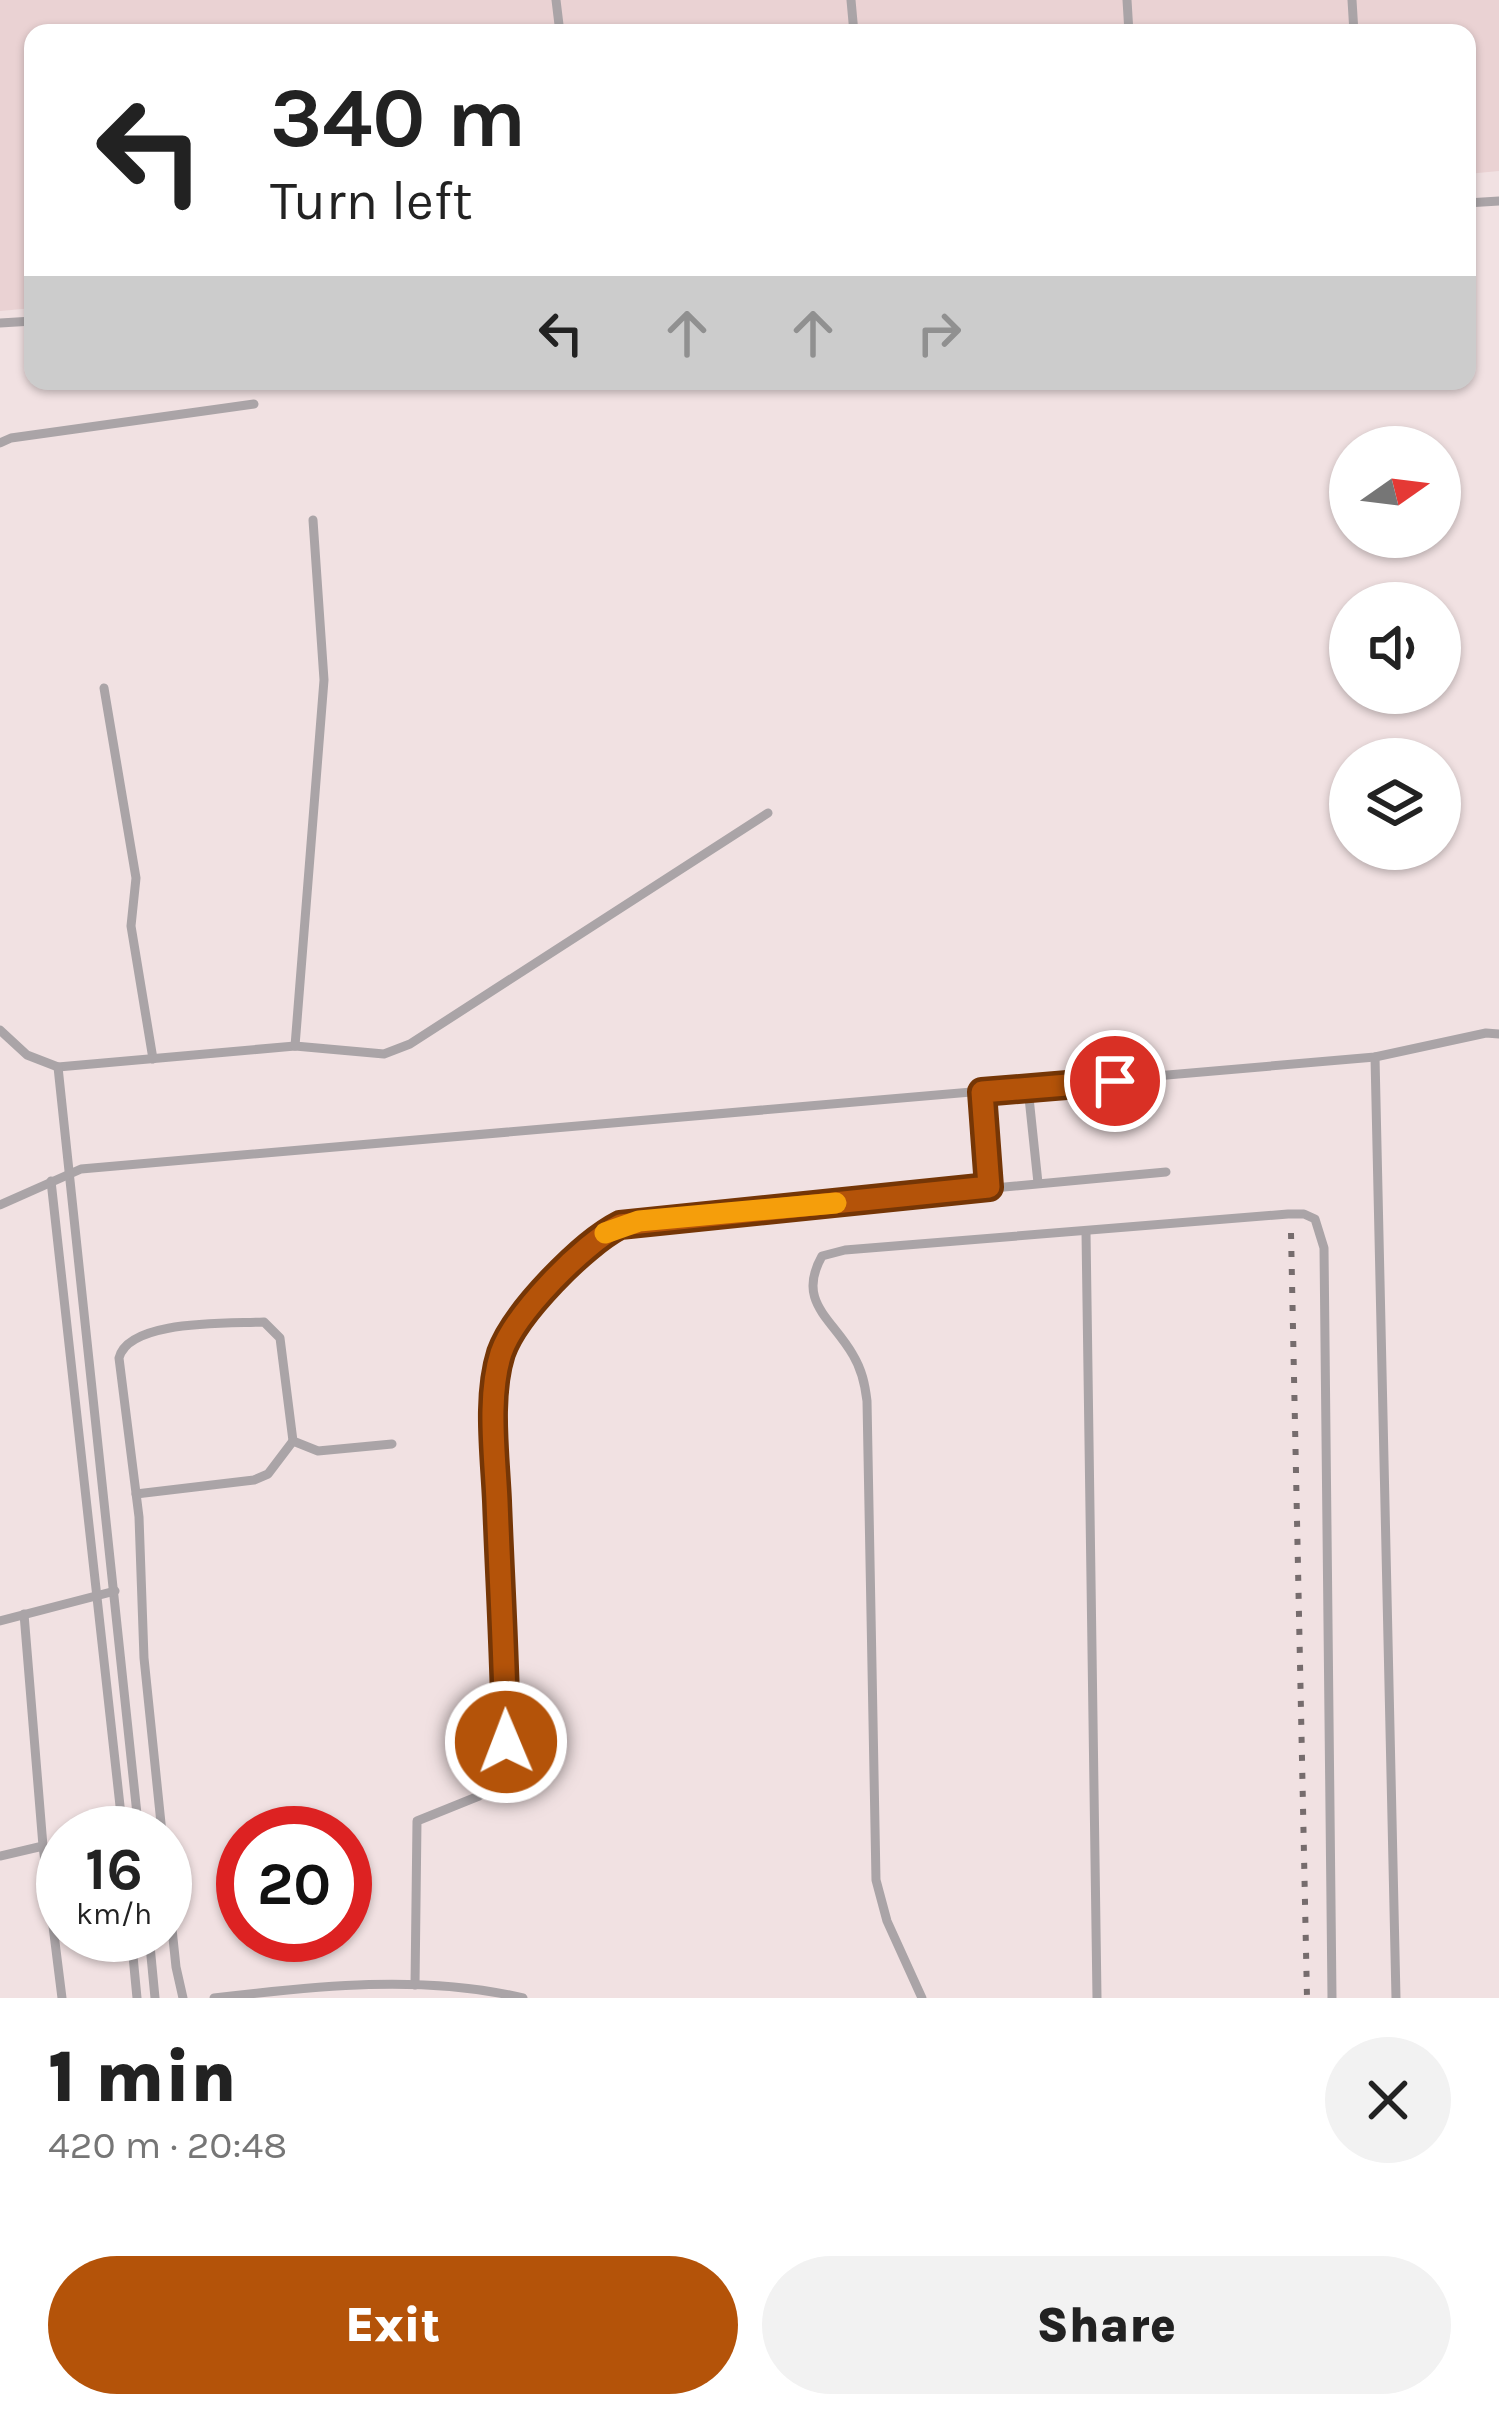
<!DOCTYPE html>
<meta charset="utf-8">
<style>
:root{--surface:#fff;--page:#f2f2f2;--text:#222;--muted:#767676;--accent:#b45309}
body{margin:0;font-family:Karla,sans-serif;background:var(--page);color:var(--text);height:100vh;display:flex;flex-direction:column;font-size:45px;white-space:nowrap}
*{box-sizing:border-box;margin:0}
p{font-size:39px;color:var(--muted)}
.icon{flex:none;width:66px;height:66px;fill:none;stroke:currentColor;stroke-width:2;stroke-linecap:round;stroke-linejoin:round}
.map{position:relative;height:1998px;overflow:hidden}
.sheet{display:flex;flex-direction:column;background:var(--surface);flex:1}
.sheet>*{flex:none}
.hud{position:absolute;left:24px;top:24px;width:1452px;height:366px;border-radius:24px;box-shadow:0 3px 9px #0004;background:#fff;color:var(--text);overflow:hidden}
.needle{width:78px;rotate:76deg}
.tools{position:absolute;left:1329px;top:426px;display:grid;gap:24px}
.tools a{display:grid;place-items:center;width:132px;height:132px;border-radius:50%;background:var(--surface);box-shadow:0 3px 9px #0004;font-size:60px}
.speed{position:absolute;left:36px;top:1806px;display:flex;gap:24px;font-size:60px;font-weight:700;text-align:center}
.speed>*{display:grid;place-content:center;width:156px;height:156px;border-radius:50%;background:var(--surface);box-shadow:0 3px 9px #0004;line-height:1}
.speed small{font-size:30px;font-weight:400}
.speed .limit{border:18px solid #d22;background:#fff;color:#111}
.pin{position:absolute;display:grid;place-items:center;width:102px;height:102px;color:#fff;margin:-51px;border:6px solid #fff;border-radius:50%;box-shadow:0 3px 12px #0007}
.me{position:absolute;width:132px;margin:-66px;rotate:359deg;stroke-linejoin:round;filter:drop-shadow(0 0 9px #0008)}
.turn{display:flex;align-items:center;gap:42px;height:252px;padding:0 48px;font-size:54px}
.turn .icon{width:156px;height:156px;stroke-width:2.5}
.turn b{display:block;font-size:84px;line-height:102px}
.lanes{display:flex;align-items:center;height:114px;padding:0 48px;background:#0003;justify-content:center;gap:60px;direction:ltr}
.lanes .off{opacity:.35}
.round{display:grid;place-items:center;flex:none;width:126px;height:126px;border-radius:63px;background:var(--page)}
.overview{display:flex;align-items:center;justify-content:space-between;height:204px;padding:0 48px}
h1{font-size:72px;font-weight:800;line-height:90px}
.action{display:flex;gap:24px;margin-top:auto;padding:24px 48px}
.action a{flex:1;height:138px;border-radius:72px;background:var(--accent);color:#fff;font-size:48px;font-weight:800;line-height:138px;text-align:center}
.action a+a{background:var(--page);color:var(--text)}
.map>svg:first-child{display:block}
.built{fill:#ead2d3}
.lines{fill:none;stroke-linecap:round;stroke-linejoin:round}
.service{stroke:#aaa4a7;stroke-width:9}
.rail{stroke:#766c6d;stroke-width:6;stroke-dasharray:6 12;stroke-linecap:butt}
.route-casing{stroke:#753606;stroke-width:30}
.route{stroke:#b45309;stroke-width:21}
.slow{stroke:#f59e0b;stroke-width:21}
</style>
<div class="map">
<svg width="1499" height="1998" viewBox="0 0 1499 1998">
<rect width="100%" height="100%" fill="#f1e1e2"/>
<polygon class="built" points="0,0 1499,0 1499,171 1467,174 1467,33 33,33 33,308 0,311"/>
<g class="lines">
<g class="service">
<polyline points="556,0 560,33"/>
<polyline points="851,0 854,33"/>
<polyline points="1127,0 1129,33"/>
<polyline points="1352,0 1354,33"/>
<polyline points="1467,203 1499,201"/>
<polyline points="0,323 33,321"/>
<polyline points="0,443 11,438 254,404"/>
<polyline points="104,688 136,878 131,926 153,1059"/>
<polyline points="0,1030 27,1055 58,1067 295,1046 384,1054 410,1044 768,813"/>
<polyline points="295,1046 324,680 313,520"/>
<polyline points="1375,1057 1396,1998"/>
<polyline points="58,1067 139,1833"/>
<polyline points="1028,1088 1038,1183"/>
<polyline points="982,1092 989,1187"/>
<polyline points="51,1181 123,1833"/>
<polyline points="0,1205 81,1169 1375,1057 1486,1033 1499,1034"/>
<polyline points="1086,1232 1097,1998"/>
<polyline points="136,1494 254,1480 268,1474 293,1441"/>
<polyline points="24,1614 43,1846 62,1998"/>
<polyline points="0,1621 115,1591"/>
<path d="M162,1833L144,1658L139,1517L119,1358C129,1319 229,1324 264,1322L280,1338L293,1441L318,1451L392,1444"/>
<polyline points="0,1856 43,1846"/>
<polyline points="165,1862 176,1967 183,1998"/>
<polyline points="131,1935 137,1998"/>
<polyline points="149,1935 155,1998"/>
<polyline points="415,1985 417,1821 479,1796 502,1768 506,1742 494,1451 496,1374 502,1350 514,1327 584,1252 606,1233 639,1221 1166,1172"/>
<path d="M214,1998C315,1986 423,1974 523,1998"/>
<path d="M922,1998L887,1921L876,1880L867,1401C865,1384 862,1370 853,1355C832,1318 796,1302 822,1256L845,1250L1288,1214H1304L1315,1219L1324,1248L1332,1998"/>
</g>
<polyline class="rail" points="1291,1233 1307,1998"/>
</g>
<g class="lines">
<g class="route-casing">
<path id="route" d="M506,1742C505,1662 500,1581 497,1501C495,1455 487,1397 501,1353C515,1313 583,1244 620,1225L989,1187L982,1092L1115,1081"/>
</g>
<use href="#route" class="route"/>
<polyline class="slow" points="605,1233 639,1221 836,1203"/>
</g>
</svg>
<div class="tools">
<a><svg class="needle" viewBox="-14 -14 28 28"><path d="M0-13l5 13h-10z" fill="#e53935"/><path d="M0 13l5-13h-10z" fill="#767676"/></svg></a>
<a><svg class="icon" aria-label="sound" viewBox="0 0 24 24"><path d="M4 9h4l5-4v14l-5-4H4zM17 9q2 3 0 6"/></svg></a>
<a><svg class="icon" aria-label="layers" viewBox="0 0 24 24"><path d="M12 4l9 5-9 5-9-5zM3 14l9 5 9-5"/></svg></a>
</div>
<div class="speed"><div>16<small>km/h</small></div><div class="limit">20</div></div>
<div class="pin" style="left:1115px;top:1081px;background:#d93025"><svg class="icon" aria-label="arrive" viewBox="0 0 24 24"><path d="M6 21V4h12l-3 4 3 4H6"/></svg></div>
<svg class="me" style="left:506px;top:1742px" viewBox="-20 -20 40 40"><circle r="17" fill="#b45309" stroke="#fff" stroke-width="3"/><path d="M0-11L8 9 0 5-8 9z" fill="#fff"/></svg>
<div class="hud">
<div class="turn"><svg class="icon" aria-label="left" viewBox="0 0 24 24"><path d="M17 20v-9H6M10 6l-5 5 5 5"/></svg><div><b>340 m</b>Turn left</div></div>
<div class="lanes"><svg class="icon" aria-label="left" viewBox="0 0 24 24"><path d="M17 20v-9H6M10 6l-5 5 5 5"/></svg><svg class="icon off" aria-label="ahead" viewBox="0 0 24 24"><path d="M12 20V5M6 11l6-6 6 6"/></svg><svg class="icon off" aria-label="ahead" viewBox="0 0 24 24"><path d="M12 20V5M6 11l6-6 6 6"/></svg><svg class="icon off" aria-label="right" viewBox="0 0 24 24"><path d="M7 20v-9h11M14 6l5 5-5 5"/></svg></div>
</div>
</div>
<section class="sheet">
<div class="overview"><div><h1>1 min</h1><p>420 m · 20:48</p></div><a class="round"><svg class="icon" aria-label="close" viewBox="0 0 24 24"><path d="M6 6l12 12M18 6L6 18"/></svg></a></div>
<div class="action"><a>Exit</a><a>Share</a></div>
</section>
